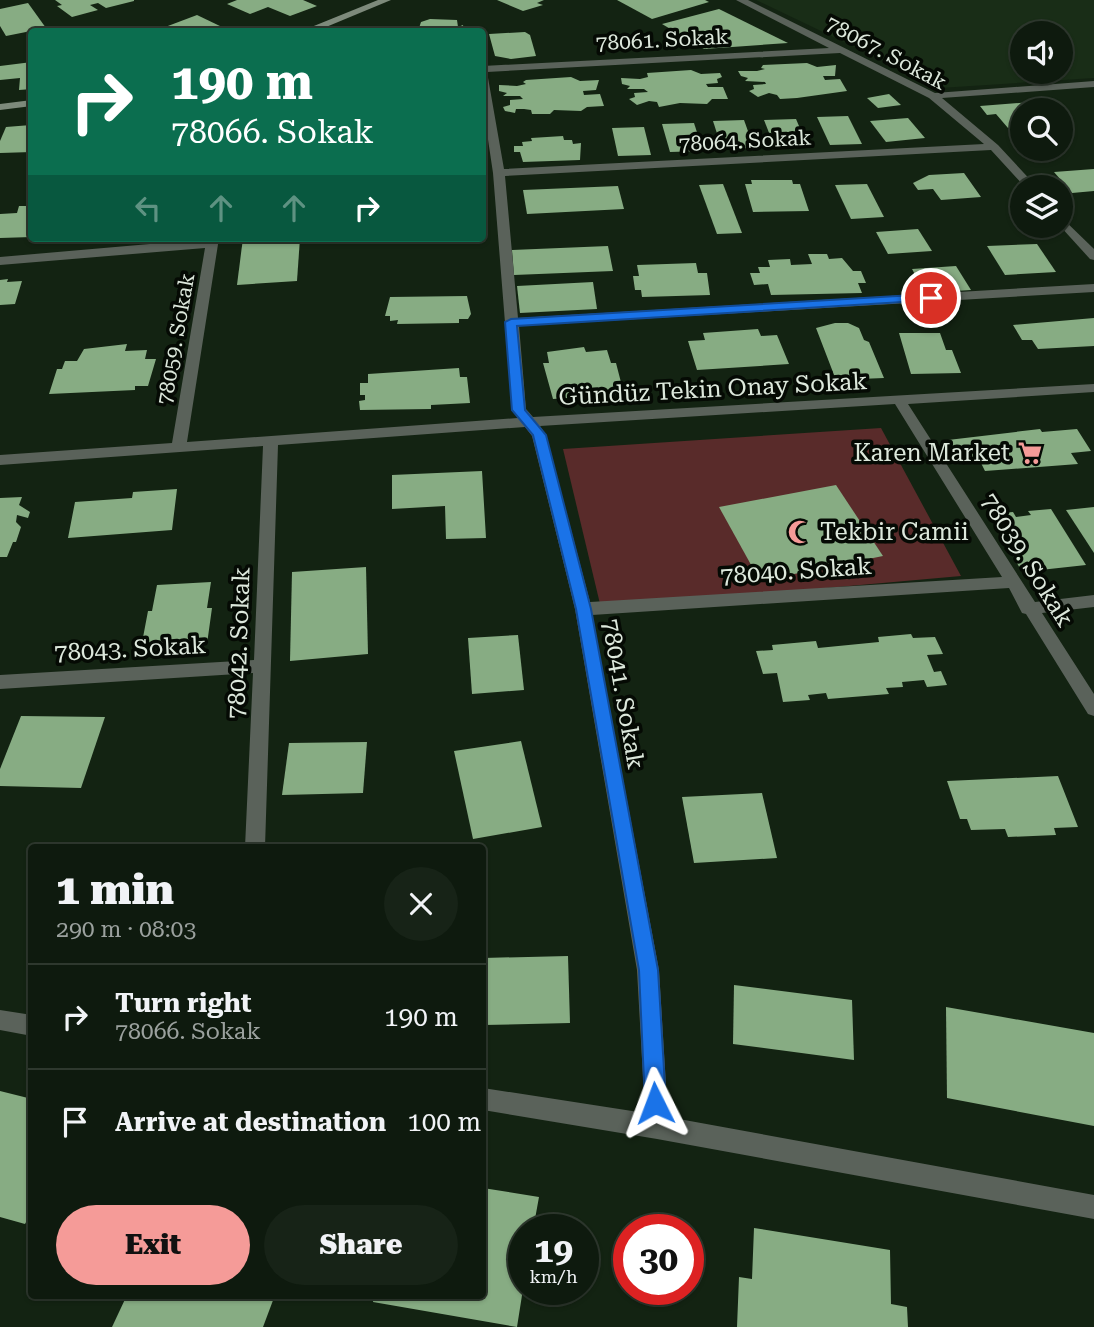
<!DOCTYPE html>
<meta charset="utf-8">
<style>
:root{--surface:#0e1a0e;--page:#172317;--text:#f1f3f6;--muted:#9ba19e;--line:#2e382e;--accent:#f59b98}
body{margin:0;font-family:"Roboto Serif",serif;background:var(--page);color:var(--text);height:100vh;display:flex;flex-direction:column;font-size:26px;white-space:nowrap}
*{box-sizing:border-box;margin:0}
p{font-size:23px;color:var(--muted)}
.icon{flex:none;width:38px;height:38px;fill:none;stroke:currentColor;stroke-width:2;stroke-linecap:round;stroke-linejoin:round}
.map{position:relative;flex:1;overflow:hidden}
.sheet{position:absolute;left:28px;top:844px;width:458px;height:455px;display:flex;flex-direction:column;background:var(--surface);border-radius:7px;box-shadow:0 2px 5px #0004,0 0 0 2px var(--line)}
.sheet>*{flex:none}
.top-card{position:absolute;left:28px;top:28px;width:458px;height:214px;border-radius:7px;box-shadow:0 2px 5px #0004,0 0 0 2px var(--line);background:#0b6e4f;color:#fff;overflow:hidden}
.tools{position:absolute;left:1010px;top:21px;display:grid;gap:14px}
.tools a{display:grid;place-items:center;width:63px;height:63px;border-radius:50%;background:var(--surface);box-shadow:0 2px 5px #0004,0 0 0 2px var(--line);font-size:35px}
.speed{position:absolute;left:508px;top:1214px;display:flex;gap:14px;font-size:35px;font-weight:700;text-align:center}
.speed>*{display:grid;place-content:center;width:91px;height:91px;border-radius:50%;background:var(--surface);box-shadow:0 2px 5px #0004,0 0 0 2px var(--line);line-height:1}
.speed small{font-size:18px;font-weight:400}
.speed .limit{border:10px solid #d22;background:#fff;color:#111}
.pin{position:absolute;display:grid;place-items:center;width:60px;height:60px;color:#fff;margin:-30px;border:4px solid #fff;border-radius:50%;box-shadow:0 2px 7px #0007}
.me{position:absolute;width:77px;margin:-38px;rotate:357deg;stroke-linejoin:round;filter:drop-shadow(0 0 5px #0008)}
.turn{display:flex;align-items:center;gap:24px;height:147px;padding:0 28px;font-size:32px}
.turn .icon{width:91px;height:91px;stroke-width:2.5}
.turn b{display:block;font-size:49px;line-height:60px}
.lanes{display:flex;align-items:center;height:66px;padding:0 28px;background:#0003;justify-content:center;gap:35px;direction:ltr}
.lanes .off{opacity:.35}
.round{display:grid;place-items:center;flex:none;width:74px;height:74px;border-radius:37px;background:var(--page)}
.overview{display:flex;align-items:center;justify-content:space-between;height:119px;padding:0 28px}
h1{font-size:42px;font-weight:800;line-height:52px}
.action{display:flex;gap:14px;margin-top:auto;padding:14px 28px}
.action a{flex:1;height:80px;border-radius:42px;background:var(--accent);color:#111;font-size:28px;font-weight:800;line-height:80px;text-align:center}
.action a+a{background:var(--page);color:var(--text)}
ul{padding:0;list-style:none}
li{display:flex;align-items:center;gap:21px;height:105px;padding:0 28px;border-top:2px solid var(--line)}
li div{flex:1}
li b{display:block;font-size:26px}
li em{font-style:normal}
.map>svg:first-child{display:block}
.built{fill:#192d17;fill-rule:evenodd}
.green{fill:#592b2a}
.building{fill:#87ac83}
.lines{fill:none;stroke-linecap:round;stroke-linejoin:round}
.minor{fill:#5a625a;fill-rule:evenodd}
.secondary{fill:#7d8a7b;fill-rule:evenodd}
.route{fill:#1a73e8;stroke:#114b97;stroke-width:2}
.labels{text-anchor:middle;stroke-width:7;stroke-linejoin:round;paint-order:stroke}
.far-street-label{font-size:21px;fill:#dde8dc;stroke:#050a04}
.street-label{font-size:24px;fill:#dde8dc;stroke:#050a04}
.poi-label{font-size:24px;fill:#dde8dc;stroke:#050a04;text-anchor:end}
</style>
<div class="map">
<svg width="1094" height="1327" viewBox="0 0 1094 1327">
<rect width="100%" height="100%" fill="#132312"/>
<path class="built" d="M756,0H1094V78L940,88ZM1022,33H1060V72H1022Z"/>
<polygon class="green" points="881,428 961,576 601,608 563,449"/>
<g class="building">
<polygon points="55,0 134,0 134,1 106,8 98,3 90,5 98,10 72,17 57,6 62,5"/>
<polygon points="237,0 303,0 317,6 290,16 268,7 250,14 227,4"/>
<polygon points="497,0 544,0 537,3 543,5 523,11"/>
<polygon points="617,0 705,0 709,2 652,19"/>
<polygon points="28,3 46,28 6,36 0,26 0,9"/>
<polygon points="719,9 788,43 704,49 662,24"/>
<polygon points="197,15 222,27 210,32 152,32"/>
<polygon points="430,19 457,20 458,27 463,25 464,32 410,32 419,28 421,22"/>
<polygon points="525,32 530,35 536,56 511,59 495,56 489,34"/>
<polygon points="32,62 32,89 19,90 20,78 0,80 0,66"/>
<polygon points="807,63 817,67 836,65 835,76 823,76 825,80 840,79 847,91 797,98 780,99 777,95 769,93 758,97 749,91 754,89 753,85 766,84 765,82 745,81 748,78 741,76 738,71 757,71 765,69 761,68 763,65"/>
<polygon points="691,70 701,74 720,73 722,77 717,79 718,83 706,84 708,87 723,87 728,99 712,99 707,104 680,103 659,107 657,102 649,101 637,105 629,99 635,97 634,93 648,92 644,89 627,89 630,86 622,84 621,78 640,79 648,77 647,73"/>
<polygon points="571,77 580,81 599,80 596,90 583,91 584,95 600,94 604,106 587,107 581,111 554,110 550,114 532,114 531,110 524,109 516,109 515,113 505,111 503,107 510,105 510,100 523,99 520,96 503,96 507,93 499,91 499,85 517,86 526,84 523,82 526,80"/>
<polygon points="889,94 901,105 878,108 867,98"/>
<polygon points="1044,101 1052,110 1022,110 1022,127 1008,128 996,114 987,115 980,106"/>
<polygon points="848,116 862,144 830,145 817,117"/>
<polygon points="908,118 925,138 886,142 870,121"/>
<polygon points="796,119 808,147 775,148 764,120"/>
<polygon points="744,120 754,148 722,149 713,121"/>
<polygon points="694,123 703,151 670,152 662,124"/>
<polygon points="31,125 32,152 0,153 0,141 6,127"/>
<polygon points="644,127 651,155 618,156 612,128"/>
<polygon points="563,136 564,140 572,140 573,144 581,143 580,160 523,162 520,152 514,152 514,146 523,146 522,142 532,141 531,138"/>
<polygon points="1094,169 1094,191 1072,193 1054,172"/>
<polygon points="964,173 981,197 941,200 933,189 918,190 913,183 929,175"/>
<polygon points="751,180 792,180 793,184 800,184 809,211 753,212 745,184 752,184"/>
<polygon points="723,184 742,233 717,234 699,185"/>
<polygon points="867,184 884,217 851,219 835,185"/>
<polygon points="618,186 624,209 527,214 523,190"/>
<polygon points="19,206 32,206 32,237 0,238 0,214 17,213"/>
<polygon points="918,229 932,251 888,254 876,232"/>
<polygon points="102,238 163,238 157,242 115,243 100,243"/>
<polygon points="243,238 300,238 297,281 237,285"/>
<polygon points="1037,244 1056,272 1005,275 987,246"/>
<polygon points="608,246 613,271 514,275 512,250"/>
<polygon points="808,254 827,254 829,259 842,258 853,271 861,271 866,283 858,283 862,293 771,295 768,284 754,285 750,273 760,273 758,267 770,267 768,260 790,259 791,265 812,264"/>
<polygon points="696,263 698,273 707,273 710,295 642,297 641,290 635,290 633,276 639,276 637,265"/>
<polygon points="956,266 971,290 925,293 912,269"/>
<polygon points="8,279 7,282 22,281 15,304 0,305 0,280"/>
<polygon points="593,282 597,309 520,313 517,286"/>
<polygon points="467,296 471,314 468,319 459,319 459,323 397,324 398,320 390,321 390,316 385,316 390,297"/>
<polygon points="1094,318 1094,346 1038,349 1032,340 1022,340 1013,325"/>
<polygon points="835,323 848,323 859,328 864,340 869,342 884,378 836,380 816,328"/>
<polygon points="758,329 761,336 777,335 789,364 697,370 688,341 705,340 703,333"/>
<polygon points="899,333 940,333 946,350 952,350 961,373 911,374"/>
<polygon points="127,344 125,351 147,350 145,359 156,359 148,386 135,386 135,390 49,394 57,369 62,369 65,361 77,361 84,349"/>
<polygon points="584,347 586,352 607,350 611,363 616,363 624,394 553,399 543,363 549,363 547,352"/>
<polygon points="459,368 460,377 467,377 470,403 431,405 431,409 360,410 359,401 365,400 365,395 360,395 360,383 368,383 368,374"/>
<polygon points="1040,429 1042,432 1077,429 1091,451 1071,453 1078,464 985,471 980,461 960,463 948,440"/>
<polygon points="482,471 486,538 446,539 445,506 392,509 392,475"/>
<polygon points="836,485 883,556 760,581 719,507"/>
<polygon points="177,489 172,530 68,538 75,502 132,498 133,492"/>
<polygon points="22,497 19,505 30,512 28,518 17,515 16,522 21,527 16,542 13,542 7,557 0,557 0,498"/>
<polygon points="1094,507 1094,553 1066,510"/>
<polygon points="1051,509 1086,565 1022,572 990,514 1013,512 1016,517 1031,515 1028,511"/>
<polygon points="366,567 368,654 290,661 292,572"/>
<polygon points="211,582 207,608 212,608 207,644 141,648 148,611 152,611 157,585"/>
<polygon points="911,634 913,638 935,637 943,654 927,655 934,672 941,671 947,685 927,687 924,680 902,682 903,687 886,688 889,694 828,699 826,693 808,695 810,700 783,702 777,673 763,674 756,651 773,650 772,645 816,641 818,648 879,642 878,637"/>
<polygon points="518,635 524,690 472,694 468,638"/>
<polygon points="21,716 105,717 81,788 0,786 0,769"/>
<polygon points="521,741 542,827 473,839 454,751"/>
<polygon points="367,742 363,793 282,795 289,743"/>
<polygon points="1058,776 1078,827 1054,828 1056,835 1008,837 1005,829 971,830 967,819 960,819 947,781"/>
<polygon points="762,793 777,858 694,863 682,797"/>
<polygon points="568,956 570,1023 483,1025 483,958"/>
<polygon points="734,985 852,1000 854,1060 733,1044"/>
<polygon points="946,1007 1094,1033 1094,1126 947,1098"/>
<polygon points="0,1091 32,1099 32,1211 25,1224 0,1217"/>
<polygon points="483,1188 539,1197 533,1230 523,1230 523,1289 517,1327 373,1302 374,1295 483,1295"/>
<polygon points="754,1228 890,1250 891,1304 907,1307 908,1327 737,1327 739,1277 752,1279"/>
<polygon points="127,1295 275,1295 263,1327 112,1327"/>
</g>
<g class="lines">
<g class="minor">
<path d="M736,0H748L935,93L1094,81V87L942,98L998,145L1037,187H1025L991,150L505,176L518,318L1094,284V292L519,326L526,409L533,417L1094,384V392L908,404L1035,602L1094,595V607L1042,613L1094,694V716L1088,714L1026,614L1022,613L1009,588L592,615L659,970L668,1117L1094,1195V1219L657,1139L483,1110V1088L645,1113L637,970L575,609L532,436L525,427L278,445L265,847H245L253,673L0,689V675L254,660L263,446L0,465V455L172,443L205,248L0,265V257L219,238L187,442L518,418L512,410L493,173L483,106V66L829,48ZM840,53L929,98L984,144L504,169L487,72ZM895,404L1002,577L590,602L546,435L540,426Z"/>
<polygon points="1060,216 1094,249 1094,260 1090,259 1060,226"/>
<polygon points="0,1010 32,1015 32,1036 0,1030"/>
</g>
<g class="secondary">
<polygon points="378,0 391,0 314,32 299,32"/>
<polygon points="32,100 32,106 0,110 0,104"/>
</g>
</g>
<polygon class="route" points="931,294 935,295 935,300 517,326 525,410 546,435 591,609 658,970 666,1103 663,1110 655,1113 648,1110 645,1103 639,970 576,609 533,435 512,410 505,322 511,319"/>
<defs>
<g id="supermarket-bare" transform="scale(1.89)"><path d="M-6-5.5h2.5l.6 2H6L4.5 2H-2.5L-4.4-4H-6ZM-1.5 3.2a1.3 1.3 0 1 0 .1 0ZM3 3.2a1.3 1.3 0 1 0 .1 0Z" fill="#f59b98" stroke="#050a04" stroke-width="2.5" paint-order="stroke"/></g>
<g id="mosque-bare" transform="scale(1.89)"><path d="M3.5-4.9A6 6 0 1 0 3.5 4.9A5 5 0 1 1 3.5-4.9Z" fill="#f59b98" stroke="#050a04" stroke-width="2.5" paint-order="stroke"/></g>
</defs>
<g fill-rule="evenodd">
<use href="#supermarket-bare" x="1030" y="453"/>
<use href="#mosque-bare" x="800" y="532"/>
</g>
<g class="labels">
<g class="far-street-label">
<text transform="translate(662 40) rotate(-3)" y="7">78061. Sokak</text>
<text transform="translate(886 53) rotate(28)" y="7">78067. Sokak</text>
<text transform="translate(745 141) rotate(-3)" y="7">78064. Sokak</text>
<text transform="translate(176 339) rotate(-80)" y="7">78059. Sokak</text>
</g>
<g class="street-label">
<text transform="translate(713 389) rotate(-3)" y="8">Gündüz Tekin Onay Sokak</text>
<text transform="translate(1027 560) rotate(58)" y="8">78039. Sokak</text>
<text transform="translate(796 571) rotate(-4)" y="8">78040. Sokak</text>
<text transform="translate(239 643) rotate(-88)" y="8">78042. Sokak</text>
<text transform="translate(130 649) rotate(-3)" y="8">78043. Sokak</text>
<text transform="translate(623 694) rotate(80)" y="8">78041. Sokak</text>
</g>
<g class="poi-label">
<text x="1010" y="461">Karen Market</text>
<text x="820" y="540" text-anchor="start">Tekbir Camii</text>
</g>
</g>
</svg>
<div class="tools">
<a><svg class="icon" aria-label="sound" viewBox="0 0 24 24"><path d="M4 9h4l5-4v14l-5-4H4zM17 9q2 3 0 6"/></svg></a>
<a><svg class="icon" aria-label="search" viewBox="0 0 24 24"><circle cx="10" cy="10" r="6"/><path d="M15 15l6 6"/></svg></a>
<a><svg class="icon" aria-label="layers" viewBox="0 0 24 24"><path d="M12 4l9 5-9 5-9-5zM3 14l9 5 9-5"/></svg></a>
</div>
<div class="speed"><div>19<small>km/h</small></div><div class="limit">30</div></div>
<div class="pin" style="left:931px;top:298px;background:#d93025"><svg class="icon" aria-label="arrive" viewBox="0 0 24 24"><path d="M6 21V4h12l-3 4 3 4H6"/></svg></div>
<svg class="me" style="left:655px;top:1103px" viewBox="-20 -20 40 40"><path d="M0-17L14 15 0 8-14 15z" fill="#1a73e8" stroke="#fff" stroke-width="4"/></svg>
<div class="top-card">
<div class="turn"><svg class="icon" aria-label="right" viewBox="0 0 24 24"><path d="M7 20v-9h11M14 6l5 5-5 5"/></svg><div><b>190 m</b>78066. Sokak</div></div>
<div class="lanes"><svg class="icon off" aria-label="left" viewBox="0 0 24 24"><path d="M17 20v-9H6M10 6l-5 5 5 5"/></svg><svg class="icon off" aria-label="ahead" viewBox="0 0 24 24"><path d="M12 20V5M6 11l6-6 6 6"/></svg><svg class="icon off" aria-label="ahead" viewBox="0 0 24 24"><path d="M12 20V5M6 11l6-6 6 6"/></svg><svg class="icon" aria-label="right" viewBox="0 0 24 24"><path d="M7 20v-9h11M14 6l5 5-5 5"/></svg></div>
</div>
<section class="sheet">
<div class="overview"><div><h1>1 min</h1><p>290 m · 08:03</p></div><a class="round"><svg class="icon" aria-label="close" viewBox="0 0 24 24"><path d="M6 6l12 12M18 6L6 18"/></svg></a></div>
<ul>
<li><svg class="icon" aria-label="right" viewBox="0 0 24 24"><path d="M7 20v-9h11M14 6l5 5-5 5"/></svg><div><b>Turn right</b><p>78066. Sokak</p></div><em>190 m</em></li>
<li><svg class="icon" aria-label="arrive" viewBox="0 0 24 24"><path d="M6 21V4h12l-3 4 3 4H6"/></svg><div><b>Arrive at destination</b></div><em>100 m</em></li>
</ul>
<div class="action"><a>Exit</a><a>Share</a></div>
</section>
</div>
